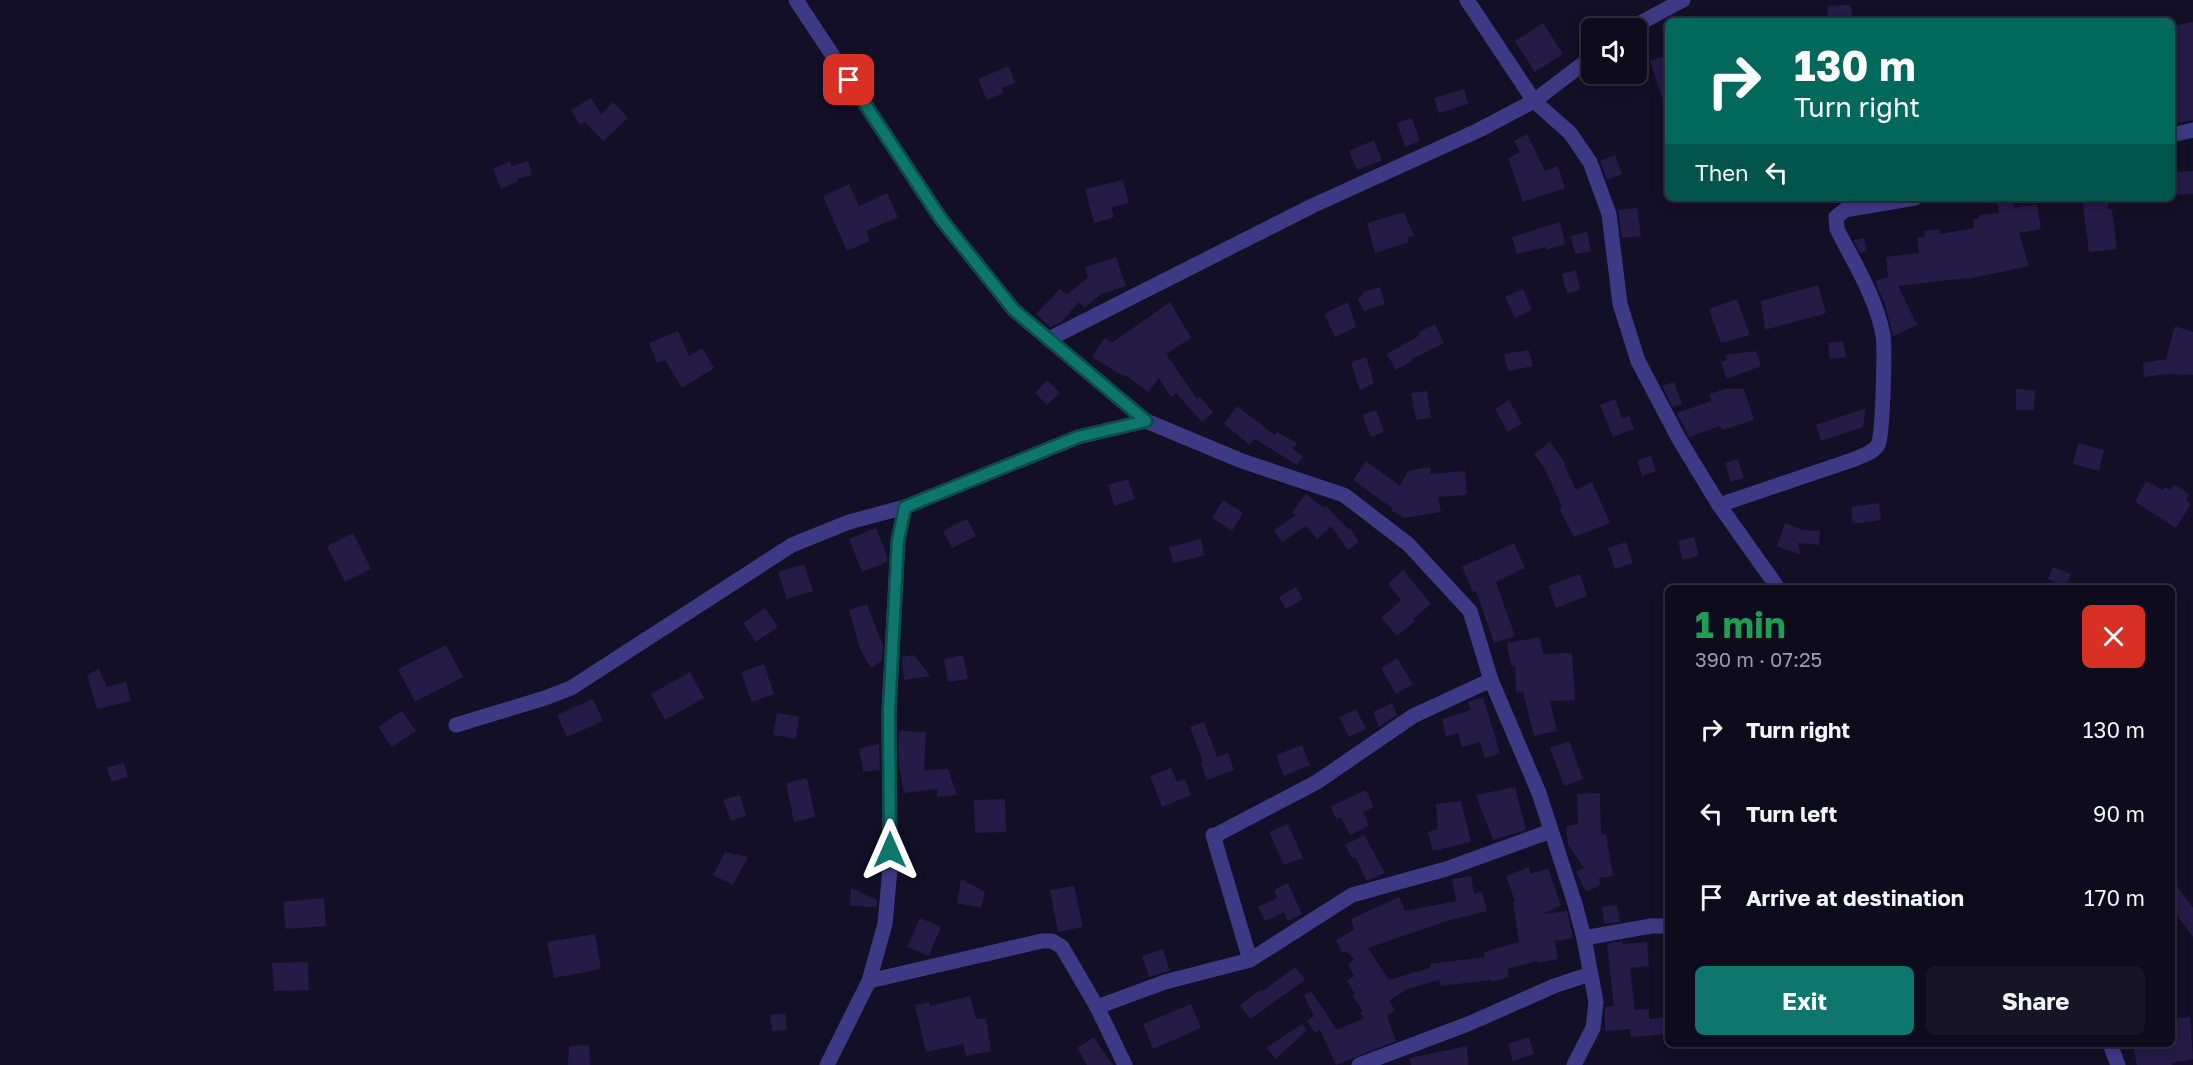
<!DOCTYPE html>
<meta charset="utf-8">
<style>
:root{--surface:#0e0b1c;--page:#171425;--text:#f1f3f6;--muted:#9b9ba3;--line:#2e2b3b;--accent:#0f766e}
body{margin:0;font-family:"Golos Text",sans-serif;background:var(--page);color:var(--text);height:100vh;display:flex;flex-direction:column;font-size:22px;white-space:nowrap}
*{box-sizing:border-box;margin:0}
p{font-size:20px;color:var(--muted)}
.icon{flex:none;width:33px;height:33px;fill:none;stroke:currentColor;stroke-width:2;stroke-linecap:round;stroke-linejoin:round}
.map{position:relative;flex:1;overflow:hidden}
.sheet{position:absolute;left:1665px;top:585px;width:510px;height:462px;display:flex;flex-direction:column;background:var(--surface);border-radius:9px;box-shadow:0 3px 15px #0003,0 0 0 2px var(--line)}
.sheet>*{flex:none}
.top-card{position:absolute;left:1665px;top:18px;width:510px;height:183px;border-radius:9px;box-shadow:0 3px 15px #0003,0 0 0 2px var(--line);background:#00695c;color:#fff;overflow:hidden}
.fabs{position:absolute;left:1581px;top:18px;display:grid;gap:12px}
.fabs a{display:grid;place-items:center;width:66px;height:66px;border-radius:9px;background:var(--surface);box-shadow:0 3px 15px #0003,0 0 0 2px var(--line);font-size:30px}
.pin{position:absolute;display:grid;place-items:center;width:51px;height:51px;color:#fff;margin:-26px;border-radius:12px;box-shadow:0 3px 9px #0006}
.me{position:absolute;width:66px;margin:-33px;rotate:0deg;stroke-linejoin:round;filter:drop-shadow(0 0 4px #0008)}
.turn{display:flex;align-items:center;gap:21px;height:126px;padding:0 30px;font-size:27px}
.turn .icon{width:78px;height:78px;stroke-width:2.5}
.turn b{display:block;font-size:42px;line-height:51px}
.then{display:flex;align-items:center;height:57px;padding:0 30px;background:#0003;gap:12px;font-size:22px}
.round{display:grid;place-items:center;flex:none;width:63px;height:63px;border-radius:9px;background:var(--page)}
.summary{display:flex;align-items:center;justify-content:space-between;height:102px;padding:0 30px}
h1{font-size:36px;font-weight:700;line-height:45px;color:#1e9e55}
.button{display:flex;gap:12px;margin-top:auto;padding:12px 30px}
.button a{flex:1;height:69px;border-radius:9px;background:var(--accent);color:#fff;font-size:24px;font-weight:700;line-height:69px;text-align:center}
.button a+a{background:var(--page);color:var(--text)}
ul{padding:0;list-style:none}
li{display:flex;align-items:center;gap:18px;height:84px;padding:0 30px}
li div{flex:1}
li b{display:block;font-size:22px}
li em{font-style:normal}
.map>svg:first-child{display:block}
.building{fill:#241b47}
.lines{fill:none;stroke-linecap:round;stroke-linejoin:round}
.street{stroke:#3d3a85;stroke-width:15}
.route-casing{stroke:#0a4d48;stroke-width:15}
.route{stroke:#0f766e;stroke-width:10}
</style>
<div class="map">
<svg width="2193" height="1065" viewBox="0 0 2193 1065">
<rect width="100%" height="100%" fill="#130f26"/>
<g class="building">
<polygon points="1851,5 1852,21 1828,21 1827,6"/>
<polygon points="2193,22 2193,120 2172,124 2172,26"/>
<polygon points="1543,23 1563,54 1535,72 1515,41"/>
<polygon points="1668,55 1668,105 1665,106 1650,61"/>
<polygon points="1009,66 1015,83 1002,88 1004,93 987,100 978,79"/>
<polygon points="1464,89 1468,104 1439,113 1434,98"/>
<polygon points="591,98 601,114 613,102 628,118 603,141 585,122 580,125 571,110"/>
<polygon points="1412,118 1420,141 1405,147 1397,123"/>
<polygon points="1527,134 1545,171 1558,166 1565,188 1523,202 1508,158 1520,152 1514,141"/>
<polygon points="1374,140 1382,160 1357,170 1349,151"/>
<polygon points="1615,155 1622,174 1607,180 1600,161"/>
<polygon points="510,161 512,166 528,161 532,175 517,179 518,181 501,189 493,169"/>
<polygon points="2193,171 2193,194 2173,195 2172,172"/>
<polygon points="1123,180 1129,203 1111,207 1114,217 1094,223 1085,189"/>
<polygon points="849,184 859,206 887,193 898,217 866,231 870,241 847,251 823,196"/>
<polygon points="2012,198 2014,208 2037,204 2041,229 2019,233 2029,266 1968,279 1968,278 1898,286 1917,325 1893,336 1885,304 1875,281 1888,277 1886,257 1919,253 1917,238 1925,236 1924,231 1939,229 1940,234 1974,228 1973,219 1979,219 1979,215 1999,213 1997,200"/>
<polygon points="2082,198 2107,198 2108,209 2112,209 2117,249 2089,252"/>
<polygon points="1637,208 1641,236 1622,238 1618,210"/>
<polygon points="1404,212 1414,236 1407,237 1409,242 1375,253 1367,223"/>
<polygon points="1560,222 1565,244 1547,250 1546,247 1517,254 1512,237"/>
<polygon points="1587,232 1591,251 1575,254 1571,236"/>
<polygon points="1864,238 1867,251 1860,253 1854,240"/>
<polygon points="1116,257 1126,286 1101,294 1084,308 1079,302 1060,323 1050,327 1036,314 1060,289 1067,295 1088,277 1085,267"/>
<polygon points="1576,270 1580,290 1567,294 1562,274"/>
<polygon points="1818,285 1826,313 1765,330 1761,301"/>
<polygon points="1380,287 1385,304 1364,311 1357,298 1363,295 1363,292"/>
<polygon points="1523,289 1532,310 1515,318 1505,297"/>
<polygon points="1737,299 1750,335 1721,343 1709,309"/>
<polygon points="1170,302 1191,338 1166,354 1197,399 1200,397 1213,412 1202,422 1176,393 1171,397 1159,378 1148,392 1126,375 1125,377 1092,357 1104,338 1112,343"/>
<polygon points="1348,302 1356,327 1335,337 1324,314"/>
<polygon points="1435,324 1444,343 1412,359 1412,361 1396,370 1387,354 1420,335 1419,332"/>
<polygon points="2175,326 2193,332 2193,375 2166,374 2144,377 2143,363 2166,359"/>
<polygon points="678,331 689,356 702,348 714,368 682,388 665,360 657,363 649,343"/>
<polygon points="1843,341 1846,357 1830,359 1828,343"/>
<polygon points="1529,350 1533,366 1508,371 1504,354"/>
<polygon points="1756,351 1761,366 1727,379 1721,362 1727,360 1725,355"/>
<polygon points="1366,357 1374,383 1360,391 1351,362"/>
<polygon points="1047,380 1060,393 1047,405 1035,393"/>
<polygon points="1674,382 1682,404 1673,407 1662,386"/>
<polygon points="1725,389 1744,389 1754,420 1721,430 1720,426 1689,437 1677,413 1711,401 1709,394"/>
<polygon points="2016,389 2035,390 2034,410 2016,410"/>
<polygon points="1427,391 1431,418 1416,420 1411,393"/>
<polygon points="1615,399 1622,418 1629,416 1634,429 1613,437 1600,405"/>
<polygon points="1509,400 1522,424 1508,432 1495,409"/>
<polygon points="1237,406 1275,435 1277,432 1297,443 1293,449 1303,457 1297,465 1255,439 1250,445 1224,424"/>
<polygon points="1866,408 1863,427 1821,441 1816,425"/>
<polygon points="1376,410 1384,432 1371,437 1362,415"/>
<polygon points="1550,442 1565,463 1564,464 1576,490 1592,482 1610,523 1574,537 1559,508 1562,507 1545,469 1534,454"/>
<polygon points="2078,443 2104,450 2099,471 2073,464"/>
<polygon points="1651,456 1656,471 1642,476 1637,460"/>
<polygon points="1738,459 1744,478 1731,482 1725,463"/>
<polygon points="1366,461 1400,486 1408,471 1430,467 1431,474 1465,471 1467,495 1438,497 1441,512 1404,518 1391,510 1392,508 1353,480"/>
<polygon points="1128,479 1135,499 1114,506 1108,485"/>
<polygon points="2146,481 2163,490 2165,487 2170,490 2174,484 2189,494 2186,500 2191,504 2176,528 2135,502"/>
<polygon points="1306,494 1324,508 1326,506 1348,529 1350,528 1359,542 1348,550 1331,526 1317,539 1306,526 1282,542 1274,530 1296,515 1292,512"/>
<polygon points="1223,500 1243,513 1232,531 1212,518"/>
<polygon points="1879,503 1881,520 1853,524 1851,507"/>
<polygon points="967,519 976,536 952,548 943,531"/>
<polygon points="1785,523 1803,530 1820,531 1819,545 1798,543 1801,555 1777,546"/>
<polygon points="876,528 887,556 887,562 862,572 849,539"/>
<polygon points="353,533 371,569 345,582 327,546"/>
<polygon points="1694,537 1699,556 1683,560 1678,541"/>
<polygon points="1201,539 1204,556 1173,563 1169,547"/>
<polygon points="1626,542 1633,563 1615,569 1608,548"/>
<polygon points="1514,543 1525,568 1496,582 1515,636 1494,643 1476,591 1473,592 1462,567"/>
<polygon points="804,564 813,591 787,599 778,572"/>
<polygon points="2053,567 2071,574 2066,587 2048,579"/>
<polygon points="1403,570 1431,604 1413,619 1415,621 1397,636 1381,618 1401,600 1388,584"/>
<polygon points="1580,574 1587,596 1556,608 1548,586"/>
<polygon points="1296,587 1303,599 1286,609 1279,597"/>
<polygon points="867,604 883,646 882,661 871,668 860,649 849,610"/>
<polygon points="765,608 778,627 756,642 743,623"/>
<polygon points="1540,637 1543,654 1572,653 1575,700 1550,701 1557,731 1534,736 1523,692 1516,693 1515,665 1511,666 1507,643"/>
<polygon points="446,645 463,677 415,702 398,669"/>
<polygon points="914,655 930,676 904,680 902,657"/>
<polygon points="963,655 968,679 948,682 944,659"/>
<polygon points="1397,658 1413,684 1396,694 1381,668"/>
<polygon points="764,664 774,694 752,702 741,672"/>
<polygon points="99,669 107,687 126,682 131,701 97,709 87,675"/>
<polygon points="690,672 704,698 665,720 651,694"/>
<polygon points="1483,697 1500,753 1485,758 1480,742 1462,747 1458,733 1446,737 1442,719 1471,710 1468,702"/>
<polygon points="593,699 603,721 567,737 557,715"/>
<polygon points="1392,703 1397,715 1379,727 1373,712"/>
<polygon points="1356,709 1366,729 1349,737 1339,717"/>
<polygon points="402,711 416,731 392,747 378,727"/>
<polygon points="777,713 799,717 796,739 773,735"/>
<polygon points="1204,722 1217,757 1228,753 1234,770 1207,780 1201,763 1203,762 1190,727"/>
<polygon points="899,731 926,732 924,770 948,769 957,795 937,797 937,789 904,793 899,767"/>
<polygon points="1569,741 1583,779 1564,786 1550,748"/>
<polygon points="879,744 880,770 863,772 859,748"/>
<polygon points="1302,745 1310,765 1284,776 1276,755"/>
<polygon points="124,763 128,777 111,782 107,767"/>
<polygon points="1171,768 1177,782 1185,779 1191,795 1162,807 1150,776"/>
<polygon points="807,778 815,817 794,822 786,783"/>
<polygon points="1515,787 1526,830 1493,840 1476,795"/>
<polygon points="1366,790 1374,807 1363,812 1369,826 1350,835 1341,817 1336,819 1331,806"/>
<polygon points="1600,793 1601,835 1606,834 1613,876 1599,878 1600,885 1586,892 1576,872 1584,868 1568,845 1566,826 1578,824 1577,794"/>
<polygon points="740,795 746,816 731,821 723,800"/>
<polygon points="1005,799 1006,832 975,833 974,800"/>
<polygon points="1461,801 1471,842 1433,851 1428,832 1438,829 1436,804"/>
<polygon points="1288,824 1303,858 1284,865 1269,832"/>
<polygon points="1364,835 1385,873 1367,881 1355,857 1352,858 1345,845"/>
<polygon points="725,852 748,857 733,885 713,875"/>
<polygon points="1529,867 1531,874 1548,868 1561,905 1543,914 1567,911 1573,938 1555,941 1558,959 1538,963 1537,961 1507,969 1509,977 1492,982 1492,980 1440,986 1439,980 1407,989 1389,1001 1395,1010 1387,1016 1396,1041 1336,1065 1320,1030 1315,1033 1307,1021 1314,1016 1304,995 1311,991 1337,1030 1364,1018 1360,1013 1363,1011 1353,996 1355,994 1347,981 1354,976 1348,965 1354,959 1346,951 1342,953 1336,940 1354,930 1351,919 1399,897 1405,911 1456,901 1452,879 1471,876 1474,894 1482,892 1487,911 1447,921 1368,948 1389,980 1430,968 1430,964 1485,957 1484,952 1519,942 1513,902 1515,901 1506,876"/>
<polygon points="961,879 985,892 981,908 957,903"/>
<polygon points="2172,879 2193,908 2193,937 2172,908"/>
<polygon points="1288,883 1302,914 1288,921 1284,912 1265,921 1258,907 1277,898 1274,890"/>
<polygon points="1074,886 1083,927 1058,932 1050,890"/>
<polygon points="851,888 877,900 877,907 850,906"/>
<polygon points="324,898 326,926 286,929 283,902"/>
<polygon points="1617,905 1620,922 1604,924 1602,907"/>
<polygon points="920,918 941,927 929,956 907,947"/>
<polygon points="595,934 601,969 554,978 547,942"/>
<polygon points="1622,941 1623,944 1647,942 1649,966 1630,968 1635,1010 1649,1009 1649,1019 1668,1017 1668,1034 1631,1037 1630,1029 1605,1031 1605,1007 1614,1006 1607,944"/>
<polygon points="1163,949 1170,971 1149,977 1142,956"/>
<polygon points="308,962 309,990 274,991 272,963"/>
<polygon points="1295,967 1305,980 1250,1019 1240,1005 1262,989 1263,991"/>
<polygon points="970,996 976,1019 986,1018 991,1051 966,1056 963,1044 926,1052 915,1005 929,1002 930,1006"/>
<polygon points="1191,1004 1201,1028 1153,1049 1143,1024"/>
<polygon points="785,1013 787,1030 772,1031 770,1015"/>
<polygon points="2190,1017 2193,1059 2171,1063 2172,1065 2137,1065 2132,1044 2172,1044 2172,1019"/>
<polygon points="1302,1024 1307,1030 1276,1059 1266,1048"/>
<polygon points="1094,1037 1102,1050 1113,1065 1087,1065 1077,1048"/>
<polygon points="1529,1037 1534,1054 1513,1061 1508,1044"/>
<polygon points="589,1045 590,1065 568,1065 569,1046"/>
<polygon points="1467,1046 1468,1065 1411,1065 1410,1058"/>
</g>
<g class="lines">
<g class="street">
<polyline points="796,0 941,219 1014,310 1146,421 1242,461 1344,495 1408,544 1470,611 1491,680 1539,793 1575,904 1584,938 1596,1002 1593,1028 1574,1065"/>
<polyline points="1467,0 1534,101 1570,133 1590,162 1609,214 1620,304 1638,361 1679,439 1719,505 1778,588"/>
<polyline points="1631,28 1683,0"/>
<polyline points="2172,135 2193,130"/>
<polyline points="1049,339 1312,206 1477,131 1534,101 1592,57"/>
<path d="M1719,505L1855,459C1863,455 1873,453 1878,445C1883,435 1885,348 1883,335C1876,297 1854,263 1837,229L1836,217L1845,210L1915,198"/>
<polyline points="456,725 545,698 571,688 792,545 849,522 905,507"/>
<polyline points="1584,938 1651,926 1668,926"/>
<polyline points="1250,960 1213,835 1214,836 1317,782 1413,716 1491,680"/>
<polyline points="869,981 1042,941 1052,941 1062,947 1097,1007 1125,1065"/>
<polyline points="1097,1007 1165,982 1250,960 1352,895 1446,869 1551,831"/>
<polyline points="2110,1044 2118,1065"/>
<polyline points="827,1065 869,981 885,924 890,869 889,711 898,540 905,507 1078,437 1146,421"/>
<polyline points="1359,1065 1468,1024 1554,986 1590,974"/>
</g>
</g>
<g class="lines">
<g class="route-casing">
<polyline id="route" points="849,80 941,219 1014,310 1146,421 1078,437 905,507 898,540 889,711 890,850"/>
</g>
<use href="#route" class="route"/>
</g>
</svg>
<div class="fabs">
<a><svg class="icon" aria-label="sound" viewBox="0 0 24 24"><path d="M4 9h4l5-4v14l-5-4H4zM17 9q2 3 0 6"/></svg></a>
</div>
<div class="pin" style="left:849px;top:80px;background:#d93025"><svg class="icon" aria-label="arrive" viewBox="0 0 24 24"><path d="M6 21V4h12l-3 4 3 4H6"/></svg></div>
<svg class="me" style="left:890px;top:850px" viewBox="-20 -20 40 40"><path d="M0-17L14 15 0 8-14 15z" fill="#0f766e" stroke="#fff" stroke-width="4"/></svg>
<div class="top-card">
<div class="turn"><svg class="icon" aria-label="right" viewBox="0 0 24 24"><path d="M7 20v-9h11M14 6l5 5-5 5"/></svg><div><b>130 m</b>Turn right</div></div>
<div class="then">Then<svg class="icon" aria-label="left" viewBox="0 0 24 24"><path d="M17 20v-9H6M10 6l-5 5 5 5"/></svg></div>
</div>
<section class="sheet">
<div class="summary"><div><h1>1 min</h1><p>390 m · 07:25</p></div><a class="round" style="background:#d93025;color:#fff"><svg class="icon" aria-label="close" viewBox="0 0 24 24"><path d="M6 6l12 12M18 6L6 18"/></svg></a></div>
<ul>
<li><svg class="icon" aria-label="right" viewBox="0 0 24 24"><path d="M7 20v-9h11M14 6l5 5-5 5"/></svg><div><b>Turn right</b></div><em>130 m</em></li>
<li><svg class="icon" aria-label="left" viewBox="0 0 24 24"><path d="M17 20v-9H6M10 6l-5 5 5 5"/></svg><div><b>Turn left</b></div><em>90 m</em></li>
<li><svg class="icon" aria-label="arrive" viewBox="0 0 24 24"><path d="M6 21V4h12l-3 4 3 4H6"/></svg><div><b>Arrive at destination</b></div><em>170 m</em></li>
</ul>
<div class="button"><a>Exit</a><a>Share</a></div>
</section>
</div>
